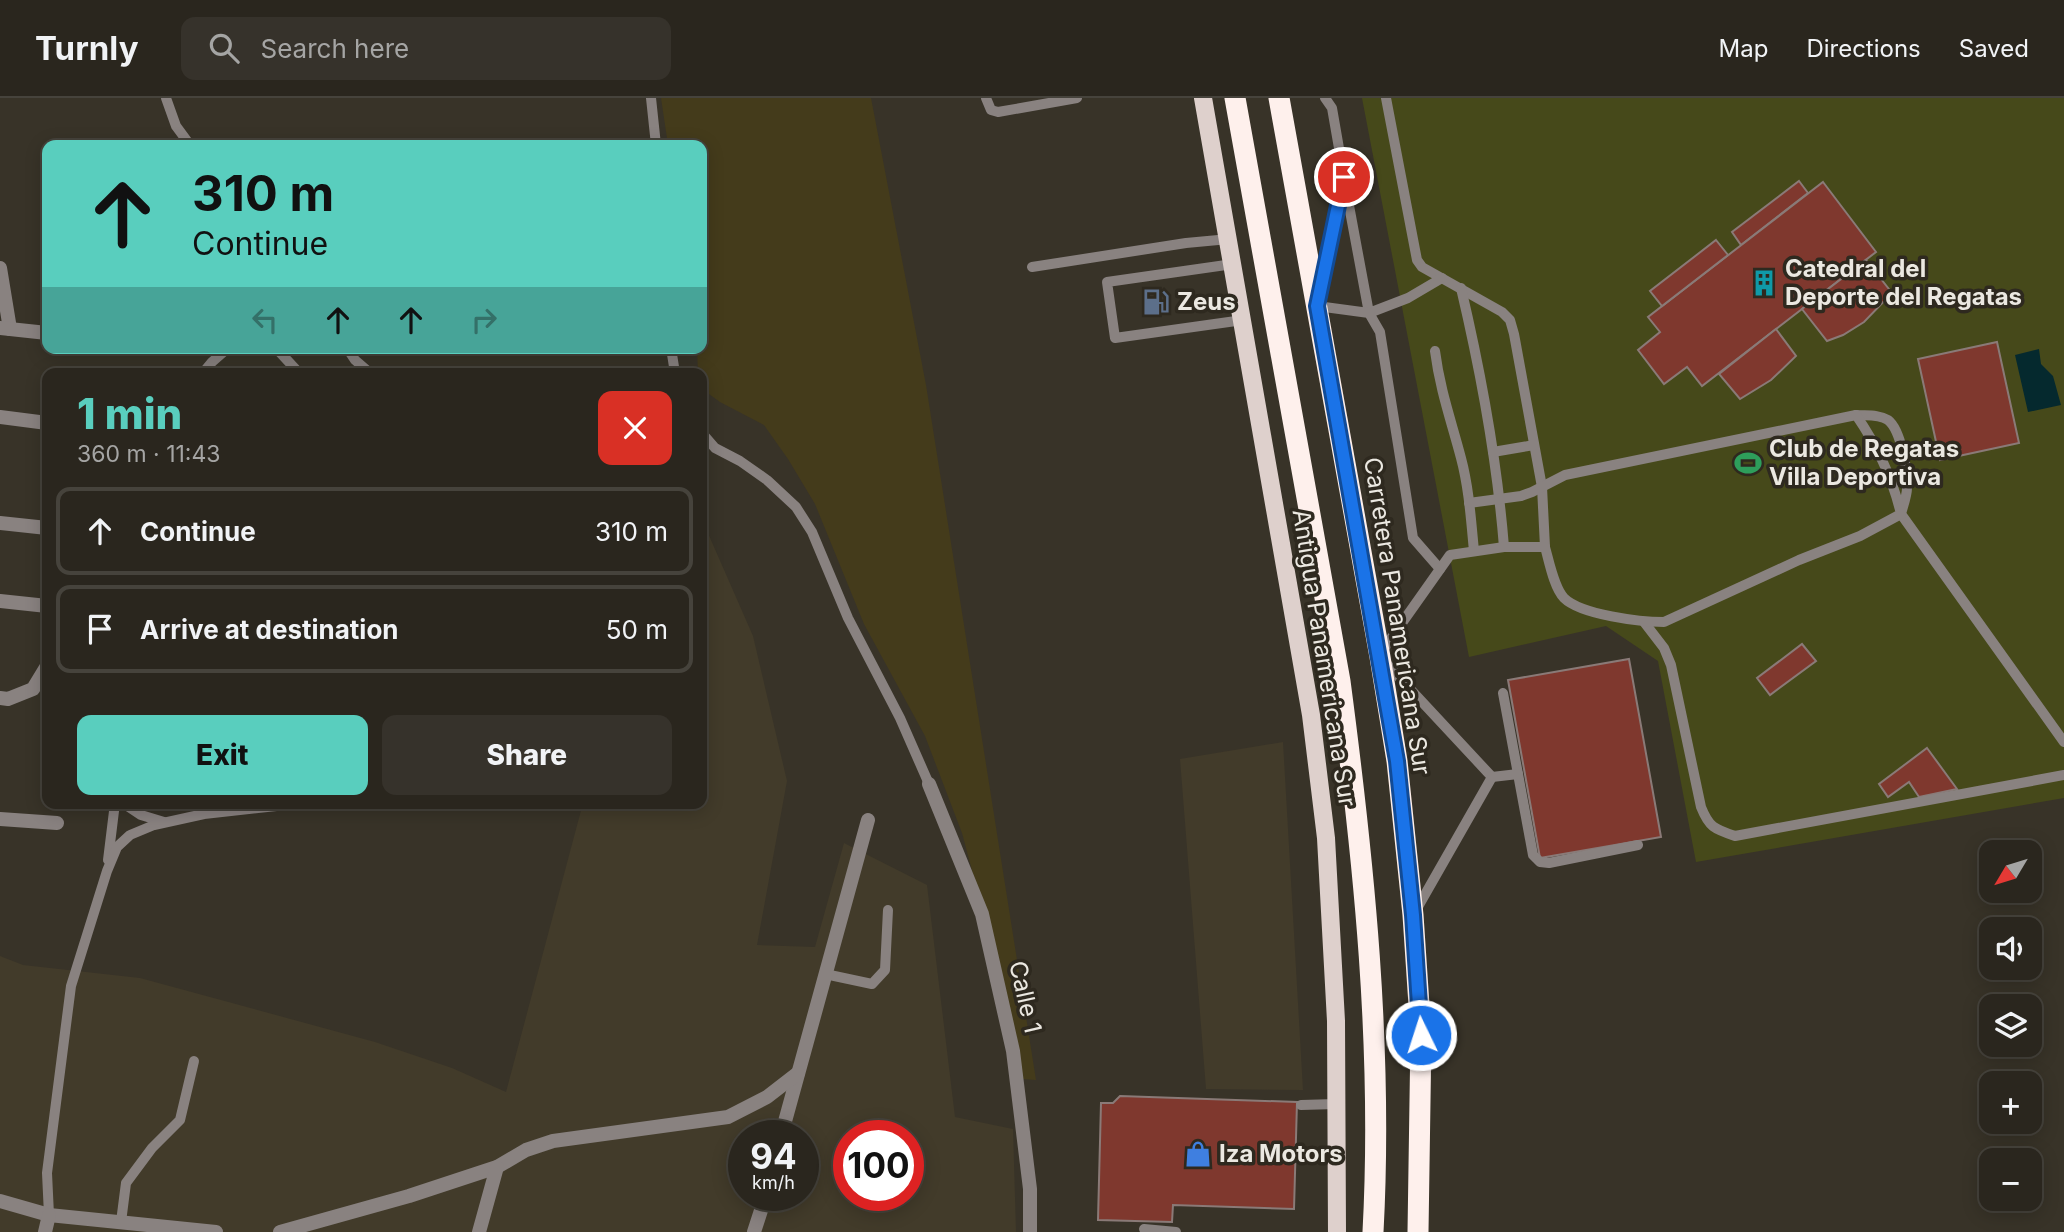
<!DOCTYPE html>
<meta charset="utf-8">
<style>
:root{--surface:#2a261e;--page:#36322b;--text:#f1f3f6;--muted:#a5a5a4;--line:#46433c;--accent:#59cebe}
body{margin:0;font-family:Inter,sans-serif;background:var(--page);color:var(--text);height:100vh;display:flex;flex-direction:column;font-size:26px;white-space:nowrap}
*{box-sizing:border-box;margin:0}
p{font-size:23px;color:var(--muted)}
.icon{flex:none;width:38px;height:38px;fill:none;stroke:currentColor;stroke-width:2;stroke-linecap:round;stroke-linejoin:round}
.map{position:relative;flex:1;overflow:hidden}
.side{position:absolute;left:42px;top:270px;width:665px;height:441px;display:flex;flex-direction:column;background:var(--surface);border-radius:14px;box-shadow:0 4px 18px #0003,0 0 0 2px var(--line)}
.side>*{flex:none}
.top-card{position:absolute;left:42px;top:42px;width:665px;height:214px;border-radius:14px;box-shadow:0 4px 18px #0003,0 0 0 2px var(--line);background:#59cebe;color:#111;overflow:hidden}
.needle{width:46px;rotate:232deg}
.controls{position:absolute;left:1979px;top:742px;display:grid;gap:14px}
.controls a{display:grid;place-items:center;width:63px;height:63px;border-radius:14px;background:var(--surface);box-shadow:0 4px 18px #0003,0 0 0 2px var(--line);font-size:35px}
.speed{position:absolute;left:728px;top:1022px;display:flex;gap:14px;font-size:35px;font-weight:700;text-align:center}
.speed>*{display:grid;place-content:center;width:91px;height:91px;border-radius:50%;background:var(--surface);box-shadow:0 4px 18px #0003,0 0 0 2px var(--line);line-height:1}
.speed small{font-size:18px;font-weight:400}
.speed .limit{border:10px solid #d22;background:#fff;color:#111}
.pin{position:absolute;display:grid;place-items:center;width:60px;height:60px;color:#fff;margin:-30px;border:4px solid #fff;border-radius:50%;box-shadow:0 2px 7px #0007}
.me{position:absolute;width:77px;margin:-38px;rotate:356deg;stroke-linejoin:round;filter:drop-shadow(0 0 5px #0008)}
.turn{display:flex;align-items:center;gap:24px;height:147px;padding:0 35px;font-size:32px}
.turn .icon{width:91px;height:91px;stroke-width:2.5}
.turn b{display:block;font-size:49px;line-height:60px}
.lanes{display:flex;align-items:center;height:66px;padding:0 35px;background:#0003;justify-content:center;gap:35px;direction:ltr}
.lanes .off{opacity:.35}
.round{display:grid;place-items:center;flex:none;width:74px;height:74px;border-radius:14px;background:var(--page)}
.headline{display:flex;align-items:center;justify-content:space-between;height:119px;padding:0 35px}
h1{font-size:42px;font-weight:800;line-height:52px;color:var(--accent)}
.cta{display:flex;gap:14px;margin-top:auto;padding:14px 35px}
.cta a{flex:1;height:80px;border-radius:14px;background:var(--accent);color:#111;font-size:28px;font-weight:800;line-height:80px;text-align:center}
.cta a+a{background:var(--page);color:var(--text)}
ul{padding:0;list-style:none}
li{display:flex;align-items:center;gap:21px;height:88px;margin:0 14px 10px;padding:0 21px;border:4px solid var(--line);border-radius:14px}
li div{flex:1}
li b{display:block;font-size:26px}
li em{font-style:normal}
header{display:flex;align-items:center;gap:42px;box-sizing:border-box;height:98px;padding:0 35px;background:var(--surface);border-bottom:2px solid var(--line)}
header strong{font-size:33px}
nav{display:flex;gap:38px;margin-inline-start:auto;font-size:24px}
.search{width:490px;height:63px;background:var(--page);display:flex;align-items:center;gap:18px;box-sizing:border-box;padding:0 24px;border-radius:14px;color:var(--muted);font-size:26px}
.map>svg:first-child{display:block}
.built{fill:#423b2a;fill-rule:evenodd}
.green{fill:#46491a}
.sand{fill:#443b1b}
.water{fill:#05292e}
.building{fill:#7f382e;stroke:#8a7a77;stroke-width:2}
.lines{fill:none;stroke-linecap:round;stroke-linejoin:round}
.lane{stroke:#898280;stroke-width:10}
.street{stroke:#898280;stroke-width:14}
.primary{stroke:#ded0cc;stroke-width:18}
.highway{stroke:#fef0ec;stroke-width:21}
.route-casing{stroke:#114b97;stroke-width:18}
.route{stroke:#1a73e8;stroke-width:12}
.labels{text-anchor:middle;stroke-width:7;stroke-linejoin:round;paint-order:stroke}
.poi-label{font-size:24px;font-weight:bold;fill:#ebe8e1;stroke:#2e291f;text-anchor:start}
.street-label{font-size:24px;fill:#ebe8e1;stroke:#2e291f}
</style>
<header>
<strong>Turnly</strong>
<div class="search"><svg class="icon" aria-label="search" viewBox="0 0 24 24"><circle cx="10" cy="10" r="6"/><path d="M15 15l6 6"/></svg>Search here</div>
<nav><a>Map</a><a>Directions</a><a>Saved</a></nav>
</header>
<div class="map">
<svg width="2064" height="1134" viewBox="0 0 2064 1134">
<rect width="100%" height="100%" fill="#383328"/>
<g class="built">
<path d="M707,433L753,538L787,683L757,847L815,849L844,745L927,787L955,1019L1013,1031L1016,1134H0V858L23,867L140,880L375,944L452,970L506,994L583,705H702V434ZM744,1038H803V1097H744ZM849,1038H908V1097H849Z"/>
<polygon points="1283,644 1303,992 1206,991 1180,661"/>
</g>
<polygon class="green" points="1362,0 2064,0 2064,700 1696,764 1658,563 1606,528 1469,559"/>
<polygon class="sand" points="661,0 871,0 926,287 1036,982 1022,981 1013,925 962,735 925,638 864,526 815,406 788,361 764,327 720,304 702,291 702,275 698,275 697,250 702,250 702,47 668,47"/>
<polygon class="water" points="2039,251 2041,266 2053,278 2061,307 2028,314 2015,257"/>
<g class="building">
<polygon points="1799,83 1808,95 1741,147 1732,134"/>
<polygon points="1823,84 1876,154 1702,288 1687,269 1664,286 1638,252 1660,234 1648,219"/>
<polygon points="1716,142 1728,157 1662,208 1650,193"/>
<polygon points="1866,162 1892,195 1864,224 1843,237 1827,243 1802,211"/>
<polygon points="1776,231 1796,258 1771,282 1740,301 1719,276"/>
<polygon points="1997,244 2019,345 1940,362 1918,261"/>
<polygon points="1802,546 1816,563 1770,597 1757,580"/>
<polygon points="1629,561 1661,739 1540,760 1508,582"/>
<polygon points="1927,650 1957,691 1919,699 1909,684 1888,699 1879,686"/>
<polygon points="1120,998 1297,1004 1294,1111 1173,1107 1172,1124 1098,1122 1101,1005 1113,1005"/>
</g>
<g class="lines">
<g class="lane">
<polyline points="166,0 176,28 190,47"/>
<polyline points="651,0 656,47"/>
<polyline points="986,0 991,12 998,14 1077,0"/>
<polyline points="1386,0 1417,162 1422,169 1502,214 1510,222 1514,236 1542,389 1545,449"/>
<polyline points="1345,86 1369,215 1408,200 1442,180"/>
<polyline points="1233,166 1107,184 1115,240 1243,222"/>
<polyline points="1032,169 1186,145 1229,141"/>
<path d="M1461,190C1481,275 1497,361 1504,449"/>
<polyline points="1320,193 1344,79 1332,10 1325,0"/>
<polyline points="1317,208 1369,215 1380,234 1413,440 1440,471"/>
<polyline points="276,250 299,275"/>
<polyline points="347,250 355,262 370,275"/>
<polyline points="671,250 675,275"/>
<path d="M1435,253C1440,292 1451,322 1461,360C1469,390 1471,422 1474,453"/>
<polyline points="203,275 212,264 228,250"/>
<path d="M1856,317C1866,318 1878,316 1888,322C1901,332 1908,373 1907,390C1907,398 1903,408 1901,416L2064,644"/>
<polyline points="702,335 715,350 740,363 767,382 796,409 812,434 848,520 900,620 929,686"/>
<polyline points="1493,354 1534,347"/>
<path d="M1644,524L1664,550L1671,567L1701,709C1709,729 1714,731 1735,738L2064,677"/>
<path d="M1380,556L1450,457L1504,449H1545C1549,463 1554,490 1564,500C1581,517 1641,524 1664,524L1799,462L1860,438L1901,416C1893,382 1876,346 1856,317L1565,377L1532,394L1521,398L1469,405"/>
<polyline points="1384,563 1492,679 1415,814"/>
<polyline points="1503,595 1533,757 1540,764 1549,765 1638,747"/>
<polyline points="1492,679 1518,676"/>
<polyline points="123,705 141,717 164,724"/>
<polyline points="108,762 115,705"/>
<polyline points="825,876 872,886 885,872 888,812"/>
<polyline points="1301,1007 1336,1006"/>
<polyline points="49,1117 47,1075 71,888 107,773 117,749 130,737 154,727 204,716 304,705"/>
<polyline points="121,1124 126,1085 152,1050 180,1022 194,963"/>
<polyline points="1144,1131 1176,1134"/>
</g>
<g class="street">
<polyline points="0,170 10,231"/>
<polyline points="0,230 47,235"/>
<polyline points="0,319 47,325"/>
<polyline points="0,425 47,430"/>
<polyline points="0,503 47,508"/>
<polyline points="0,600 8,601 33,591 47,568"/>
<polyline points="929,686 982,816 1013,953 1030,1091 1030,1134"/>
<polyline points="0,721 57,725"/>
<polyline points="781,1038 868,722"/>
<polyline points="0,1103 49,1117 216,1134"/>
<polyline points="45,1134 49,1117"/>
<polyline points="280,1134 409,1098 497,1069 526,1052 553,1043 728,1019 767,999 798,975"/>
<polyline points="479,1134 497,1069"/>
<polyline points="754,1134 766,1097"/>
</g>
<polyline class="primary" points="1203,0 1311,617 1326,740 1336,923 1337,1134"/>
<g class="highway">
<path d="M1235,0L1340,583C1364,765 1383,950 1373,1134"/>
<polyline points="1279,0 1380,559 1397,663 1413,817 1421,937 1418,1134"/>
</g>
</g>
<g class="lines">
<g class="route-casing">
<polyline id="route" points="1344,79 1317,208 1397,663 1413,817 1421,937"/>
</g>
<use href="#route" class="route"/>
</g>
<defs>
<g id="building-bare" transform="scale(2.1)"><path d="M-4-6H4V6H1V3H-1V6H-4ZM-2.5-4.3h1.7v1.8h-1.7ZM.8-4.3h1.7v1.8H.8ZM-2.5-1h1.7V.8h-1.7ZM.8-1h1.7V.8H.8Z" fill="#0f9aa8" stroke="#2e291f" stroke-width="2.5" paint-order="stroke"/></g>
<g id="fuel-bare" transform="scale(2.1)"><path d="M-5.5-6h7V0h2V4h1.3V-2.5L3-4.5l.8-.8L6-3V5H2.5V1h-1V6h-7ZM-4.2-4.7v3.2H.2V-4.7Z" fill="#5c6f8a" stroke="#2e291f" stroke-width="2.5" paint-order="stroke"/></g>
<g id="stadium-bare" transform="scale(2.1)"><path d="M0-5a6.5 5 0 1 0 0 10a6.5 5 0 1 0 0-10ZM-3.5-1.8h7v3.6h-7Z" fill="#2e9e5b" stroke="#2e291f" stroke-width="2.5" paint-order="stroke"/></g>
<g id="shop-bare" transform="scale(2.1)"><path d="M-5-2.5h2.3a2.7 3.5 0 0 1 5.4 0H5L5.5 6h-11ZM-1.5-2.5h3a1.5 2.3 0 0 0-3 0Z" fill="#3f7fe0" stroke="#2e291f" stroke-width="2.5" paint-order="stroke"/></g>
</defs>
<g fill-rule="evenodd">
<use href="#building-bare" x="1764" y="185"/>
<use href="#fuel-bare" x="1156" y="204"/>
<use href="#stadium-bare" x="1748" y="365"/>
<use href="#shop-bare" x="1198" y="1056"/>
</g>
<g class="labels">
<g class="poi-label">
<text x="1785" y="179">Catedral del<tspan x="1785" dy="28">Deporte del Regatas</tspan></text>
<text x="1177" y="212">Zeus</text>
<text x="1769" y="359">Club de Regatas<tspan x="1769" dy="28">Villa Deportiva</tspan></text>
<text x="1219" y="1064">Iza Motors</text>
</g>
<g class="street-label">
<text transform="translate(1397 518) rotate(81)" y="8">Carretera Panamericana Sur</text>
<text transform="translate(1324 560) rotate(81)" y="8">Antigua Panamericana Sur</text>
<text transform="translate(1025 899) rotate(77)" y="8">Calle 1</text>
</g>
</g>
</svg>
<div class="controls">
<a><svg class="needle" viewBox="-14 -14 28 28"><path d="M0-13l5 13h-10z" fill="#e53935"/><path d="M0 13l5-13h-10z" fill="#a5a5a4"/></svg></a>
<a><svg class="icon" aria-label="sound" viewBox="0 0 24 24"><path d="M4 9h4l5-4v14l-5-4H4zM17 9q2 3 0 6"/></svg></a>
<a><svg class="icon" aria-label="layers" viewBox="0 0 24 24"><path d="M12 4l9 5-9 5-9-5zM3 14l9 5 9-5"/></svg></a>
<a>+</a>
<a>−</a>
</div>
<div class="speed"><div>94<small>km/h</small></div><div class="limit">100</div></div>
<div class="pin" style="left:1344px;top:79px;background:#d93025"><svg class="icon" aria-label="arrive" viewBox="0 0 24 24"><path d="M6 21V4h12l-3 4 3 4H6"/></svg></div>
<svg class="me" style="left:1421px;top:937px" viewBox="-20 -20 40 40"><circle r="17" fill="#1a73e8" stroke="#fff" stroke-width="3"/><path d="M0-11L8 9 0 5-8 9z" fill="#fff"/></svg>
<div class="top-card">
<div class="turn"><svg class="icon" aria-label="ahead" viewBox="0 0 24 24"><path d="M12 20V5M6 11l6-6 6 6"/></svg><div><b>310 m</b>Continue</div></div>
<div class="lanes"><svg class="icon off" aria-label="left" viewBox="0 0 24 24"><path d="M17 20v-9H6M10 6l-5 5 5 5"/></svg><svg class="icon" aria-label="ahead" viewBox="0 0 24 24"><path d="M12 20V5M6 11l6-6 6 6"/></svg><svg class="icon" aria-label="ahead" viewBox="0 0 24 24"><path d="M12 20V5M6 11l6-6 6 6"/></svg><svg class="icon off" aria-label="right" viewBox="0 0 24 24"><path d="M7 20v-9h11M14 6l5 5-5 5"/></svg></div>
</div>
<section class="side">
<div class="headline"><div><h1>1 min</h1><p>360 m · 11:43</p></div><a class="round" style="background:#d93025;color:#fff"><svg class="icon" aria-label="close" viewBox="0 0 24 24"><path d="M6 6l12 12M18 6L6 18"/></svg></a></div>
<ul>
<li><svg class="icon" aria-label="ahead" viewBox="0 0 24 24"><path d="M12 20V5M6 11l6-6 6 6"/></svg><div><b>Continue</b></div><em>310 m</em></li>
<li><svg class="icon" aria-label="arrive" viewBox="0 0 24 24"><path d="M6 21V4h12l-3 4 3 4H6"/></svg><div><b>Arrive at destination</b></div><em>50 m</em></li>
</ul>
<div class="cta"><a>Exit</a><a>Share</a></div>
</section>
</div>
